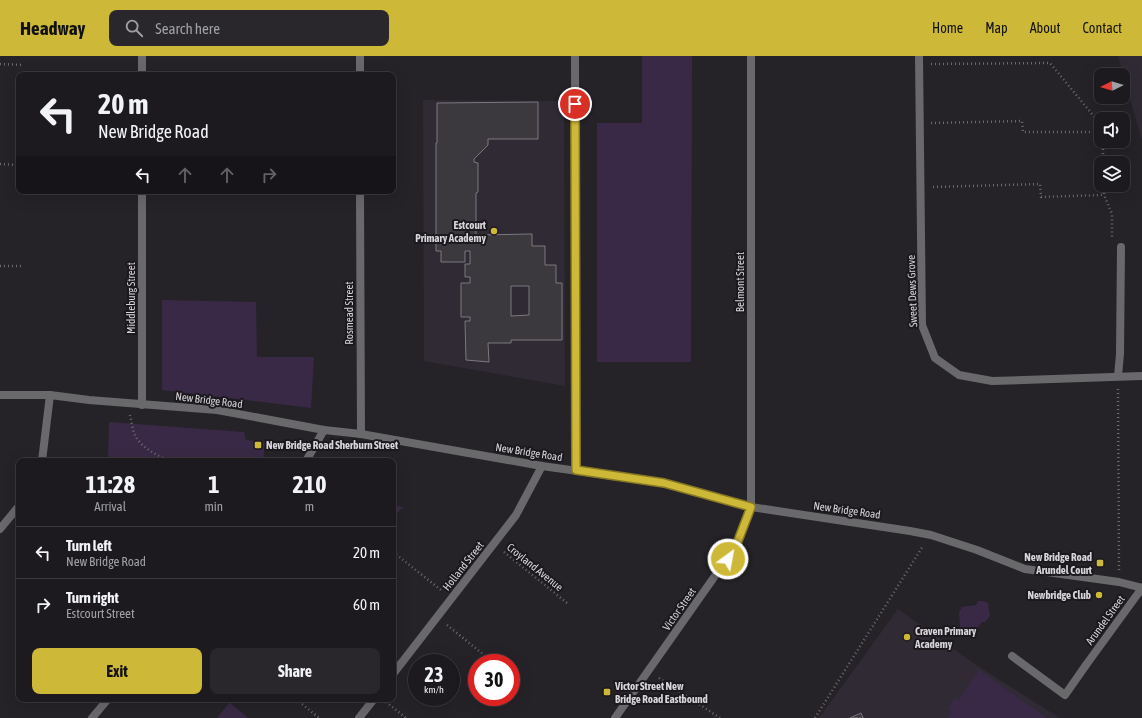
<!DOCTYPE html>
<style>
:root{--surface:#1c1a1e;--page:#29272b;--text:#f1f3f6;--muted:#a0a1a4;--line:#3a383c;--accent:#ceb837}
body{margin:0;font-family:"Asap Condensed",sans-serif;background:var(--page);color:var(--text);height:100vh;display:flex;flex-direction:column;font-size:15px;white-space:nowrap}
*{box-sizing:border-box;margin:0}
p{font-size:13px;color:var(--muted)}
.icon{flex:none;width:22px;height:22px;fill:none;stroke:currentColor;stroke-width:2;stroke-linecap:round;stroke-linejoin:round}
.map{position:relative;flex:1;overflow:hidden}
.drawer{position:absolute;left:16px;top:402px;width:380px;height:244px;display:flex;flex-direction:column;background:var(--surface);border-radius:8px;box-shadow:0 4px 16px #0002,0 0 0 1px var(--line)}
.drawer>*{flex:none}
.top-card{position:absolute;left:16px;top:16px;width:380px;height:122px;border-radius:8px;box-shadow:0 4px 16px #0002,0 0 0 1px var(--line);background:#1c1a1e;color:var(--text);overflow:hidden}
.needle{width:26px;rotate:265deg}
.tools{position:absolute;left:1094px;top:12px;display:grid;gap:8px}
.tools a{display:grid;place-items:center;width:36px;height:36px;border-radius:8px;background:var(--surface);box-shadow:0 4px 16px #0002,0 0 0 1px var(--line);font-size:20px}
.speed{position:absolute;left:408px;top:598px;display:flex;gap:8px;font-size:20px;font-weight:700;text-align:center}
.speed>*{display:grid;place-content:center;width:52px;height:52px;border-radius:50%;background:var(--surface);box-shadow:0 4px 16px #0002,0 0 0 1px var(--line);line-height:1}
.speed small{font-size:10px;font-weight:400}
.speed .limit{border:6px solid #d22;background:#fff;color:#111}
.pin{position:absolute;display:grid;place-items:center;width:34px;height:34px;color:#fff;margin:-17px;border:2px solid #fff;border-radius:50%;box-shadow:0 1px 4px #0007}
.me{position:absolute;width:44px;margin:-22px;rotate:32deg;stroke-linejoin:round;filter:drop-shadow(0 0 3px #0008)}
.turn{display:flex;align-items:center;gap:14px;height:84px;padding:0 16px;font-size:18px}
.turn .icon{width:52px;height:52px;stroke-width:2.5}
.turn b{display:block;font-size:28px;line-height:34px}
.lanes{display:flex;align-items:center;height:38px;padding:0 16px;background:#0003;justify-content:center;gap:20px;direction:ltr}
.lanes .off{opacity:.35}
.eta{display:flex;justify-content:space-evenly;align-items:center;height:68px;text-align:center}
.eta b{font-size:24px;font-weight:700;line-height:28px}
.button{display:flex;gap:8px;margin-top:auto;padding:8px 16px}
.button a{flex:1;height:46px;border-radius:8px;background:var(--accent);color:#111;font-size:16px;font-weight:700;line-height:46px;text-align:center}
.button a+a{background:var(--page);color:var(--text)}
ul{padding:0;list-style:none}
li{display:flex;align-items:center;gap:12px;height:52px;padding:0 16px;border-top:1px solid var(--line)}
li div{flex:1}
li b{display:block;font-size:15px}
li em{font-style:normal}
header{display:flex;align-items:center;gap:24px;box-sizing:border-box;height:56px;padding:0 20px;background:var(--accent);color:#111}
header strong{font-size:19px}
nav{display:flex;gap:22px;margin-inline-start:auto;font-size:14px}
.search{width:280px;height:36px;background:var(--page);display:flex;align-items:center;gap:10px;box-sizing:border-box;padding:0 14px;border-radius:8px;color:var(--muted);font-size:15px}
.map>svg:first-child{display:block}
.built{fill:#302a35}
.green{fill:#392946}
.building{fill:#3b383e;stroke:#7c787f;fill-rule:evenodd}
.lines{fill:none;stroke-linecap:round;stroke-linejoin:round}
.path{stroke:#6d6b70;stroke-width:2.5;stroke-dasharray:1 3;stroke-linecap:butt}
.service{stroke:#69686b;stroke-width:8}
.minor{stroke:#69686b;stroke-width:8}
.route-casing{stroke:#867824;stroke-width:10}
.route{stroke:#ceb837;stroke-width:7}
.poi-dot{fill:#ceb837;stroke:#1c191e;stroke-width:1.5}
.labels{text-anchor:middle;stroke-width:4;stroke-linejoin:round;paint-order:stroke}
.poi-label{font-size:11px;font-weight:bold;fill:#d7d5d9;stroke:#1c191e;text-anchor:end}
.street-label{font-size:11px;fill:#d7d5d9;stroke:#1c191e}
</style>
<header>
<strong>Headway</strong>
<div class="search"><svg class="icon" aria-label="search" viewBox="0 0 24 24"><circle cx="10" cy="10" r="6"/><path d="M15 15l6 6"/></svg>Search here</div>
<nav><a>Home</a><a>Map</a><a>About</a><a>Contact</a></nav>
</header>
<div class="map">
<svg width="1142" height="662" viewBox="0 0 1142 662">
<rect width="100%" height="100%" fill="#252228"/>
<g class="built">
<polygon points="1118,0 1142,0 1142,85"/>
<polygon points="423,44 564,45 565,330 424,305"/>
<polygon points="898,553 976,609 1060,662 819,662"/>
</g>
<g class="green">
<polygon points="642,0 692,0 691,306 597,306 597,67 642,67"/>
<polygon points="162,244 256,246 257,301 314,301 311,352 162,334"/>
<polygon points="109,366 244,376 246,384 265,386 263,405 108,405"/>
<polygon points="393,449 403,451 393,462"/>
<polygon points="978,545 983,545 988,547 990,560 985,566 982,566 975,575 967,577 960,571 959,556 962,551 976,549"/>
<polygon points="979,614 1044,660 1047,662 948,662 951,656 948,653 955,642 959,644"/>
<polygon points="229,647 230,647 248,662 217,662"/>
</g>
<g class="building">
<path d="M538,46V83H488V89L474,103V106L478,107V136L476,137V179L532,178V190H545V209H556V227H562V284H511V287H488L489,306L466,304L465,265H470V261H461V227H470V221H465V208H470V195H465V206H441V195H436V87H437V47ZM511,230H529V259L511,260Z"/>
<polygon points="861,657 863,662 850,662"/>
</g>
<g class="lines">
<g class="path">
<polyline points="0,8 23,9"/>
<polyline points="931,8 1050,7 1101,69"/>
<polyline points="931,67 1022,65 1023,76 1101,76"/>
<polyline points="1103,85 1103,107"/>
<polyline points="0,108 19,109"/>
<polyline points="1104,129 1104,139 1112,158 1112,182"/>
<polyline points="933,131 1040,128 1041,141 1104,139"/>
<polyline points="0,210 23,210"/>
<polyline points="1118,333 1119,514"/>
<path d="M130,359C132,366 132,375 136,381C142,392 157,399 169,405"/>
<polyline points="393,496 441,534"/>
<polyline points="504,496 567,547"/>
<polyline points="447,569 494,607"/>
<polyline points="511,620 511,621"/>
<polyline points="659,622 720,662"/>
<polyline points="296,643 319,662"/>
<polyline points="386,646 406,662"/>
<polyline points="815,662 923,490"/>
</g>
<g class="service">
<polyline points="1118,320 1120,298 1121,191"/>
<polyline points="1012,600 1065,639 1086,609"/>
</g>
<g class="minor">
<polyline points="360,0 360,19"/>
<polyline points="575,0 576,414"/>
<polyline points="919,0 922,269 935,302 959,319 992,325 1142,320"/>
<polyline points="142,19 142,0"/>
<polyline points="360,135 361,378"/>
<polyline points="0,339 50,339 89,344 217,354 324,374 361,378 542,410 663,427 751,451 910,475 931,479 977,494 1025,513 1119,526 1142,532 1086,609"/>
<polyline points="142,349 142,135"/>
<polyline points="42,405 50,339"/>
<polyline points="306,405 324,374"/>
<polyline points="0,473 19,450"/>
<polyline points="393,618 516,459 542,410"/>
<polyline points="92,662 108,643"/>
<polyline points="359,662 374,643"/>
<polyline points="615,662 736,490 751,451 751,0"/>
</g>
</g>
<g class="lines">
<g class="route-casing">
<polyline id="route" points="575,48 576,414 664,427 751,451 736,490 728,503"/>
</g>
<use href="#route" class="route"/>
</g>
<g class="poi-dot">
<circle cx="494" cy="175" r="4"/>
<rect x="254" y="385" width="8" height="8" rx="2"/>
<rect x="1096" y="503" width="8" height="8" rx="2"/>
<circle cx="1099" cy="539" r="4"/>
<circle cx="907" cy="581" r="4"/>
<rect x="603" y="632" width="8" height="8" rx="2"/>
</g>
<g class="labels">
<g class="poi-label">
<text x="486" y="173">Estcourt<tspan x="486" dy="13">Primary Academy</tspan></text>
<text x="266" y="393" text-anchor="start">New Bridge Road Sherburn Street</text>
<text x="1092" y="505">New Bridge Road<tspan x="1092" dy="13">Arundel Court</tspan></text>
<text x="1091" y="543">Newbridge Club</text>
<text x="915" y="579" text-anchor="start">Craven Primary<tspan x="915" dy="13">Academy</tspan></text>
<text x="615" y="634" text-anchor="start">Victor Street New<tspan x="615" dy="13">Bridge Road Eastbound</tspan></text>
</g>
<g class="street-label">
<text transform="translate(740 226) rotate(-90)" y="4">Belmont Street</text>
<text transform="translate(912 235) rotate(-92)" y="4">Sweet Dews Grove</text>
<text transform="translate(131 242) rotate(-90)" y="4">Middleburg Street</text>
<text transform="translate(349 257) rotate(-90)" y="4">Rosmead Street</text>
<text transform="translate(209 344) rotate(7)" y="4">New Bridge Road</text>
<text transform="translate(529 396) rotate(9)" y="4">New Bridge Road</text>
<text transform="translate(847 454) rotate(8)" y="4">New Bridge Road</text>
<text transform="translate(463 510) rotate(-52)" y="4">Holland Street</text>
<text transform="translate(535 511) rotate(39)" y="4">Croyland Avenue</text>
<text transform="translate(679 553) rotate(-55)" y="4">Victor Street</text>
<text transform="translate(1105 564) rotate(-54)" y="4">Arundel Street</text>
</g>
</g>
</svg>
<div class="tools">
<a><svg class="needle" viewBox="-14 -14 28 28"><path d="M0-13l5 13h-10z" fill="#e53935"/><path d="M0 13l5-13h-10z" fill="#a0a1a4"/></svg></a>
<a><svg class="icon" aria-label="sound" viewBox="0 0 24 24"><path d="M4 9h4l5-4v14l-5-4H4zM17 9q2 3 0 6"/></svg></a>
<a><svg class="icon" aria-label="layers" viewBox="0 0 24 24"><path d="M12 4l9 5-9 5-9-5zM3 14l9 5 9-5"/></svg></a>
</div>
<div class="speed"><div>23<small>km/h</small></div><div class="limit">30</div></div>
<div class="pin" style="left:575px;top:48px;background:#d93025"><svg class="icon" aria-label="arrive" viewBox="0 0 24 24"><path d="M6 21V4h12l-3 4 3 4H6"/></svg></div>
<svg class="me" style="left:728px;top:503px" viewBox="-20 -20 40 40"><circle r="17" fill="#ceb837" stroke="#fff" stroke-width="3"/><path d="M0-11L8 9 0 5-8 9z" fill="#fff"/></svg>
<div class="top-card">
<div class="turn"><svg class="icon" aria-label="left" viewBox="0 0 24 24"><path d="M17 20v-9H6M10 6l-5 5 5 5"/></svg><div><b>20 m</b>New Bridge Road</div></div>
<div class="lanes"><svg class="icon" aria-label="left" viewBox="0 0 24 24"><path d="M17 20v-9H6M10 6l-5 5 5 5"/></svg><svg class="icon off" aria-label="ahead" viewBox="0 0 24 24"><path d="M12 20V5M6 11l6-6 6 6"/></svg><svg class="icon off" aria-label="ahead" viewBox="0 0 24 24"><path d="M12 20V5M6 11l6-6 6 6"/></svg><svg class="icon off" aria-label="right" viewBox="0 0 24 24"><path d="M7 20v-9h11M14 6l5 5-5 5"/></svg></div>
</div>
<section class="drawer">
<div class="eta">
<div><b>11:28</b><p>Arrival</p></div>
<div><b>1</b><p>min</p></div>
<div><b>210</b><p>m</p></div>
</div>
<ul>
<li><svg class="icon" aria-label="left" viewBox="0 0 24 24"><path d="M17 20v-9H6M10 6l-5 5 5 5"/></svg><div><b>Turn left</b><p>New Bridge Road</p></div><em>20 m</em></li>
<li><svg class="icon" aria-label="right" viewBox="0 0 24 24"><path d="M7 20v-9h11M14 6l5 5-5 5"/></svg><div><b>Turn right</b><p>Estcourt Street</p></div><em>60 m</em></li>
</ul>
<div class="button"><a>Exit</a><a>Share</a></div>
</section>
</div>
